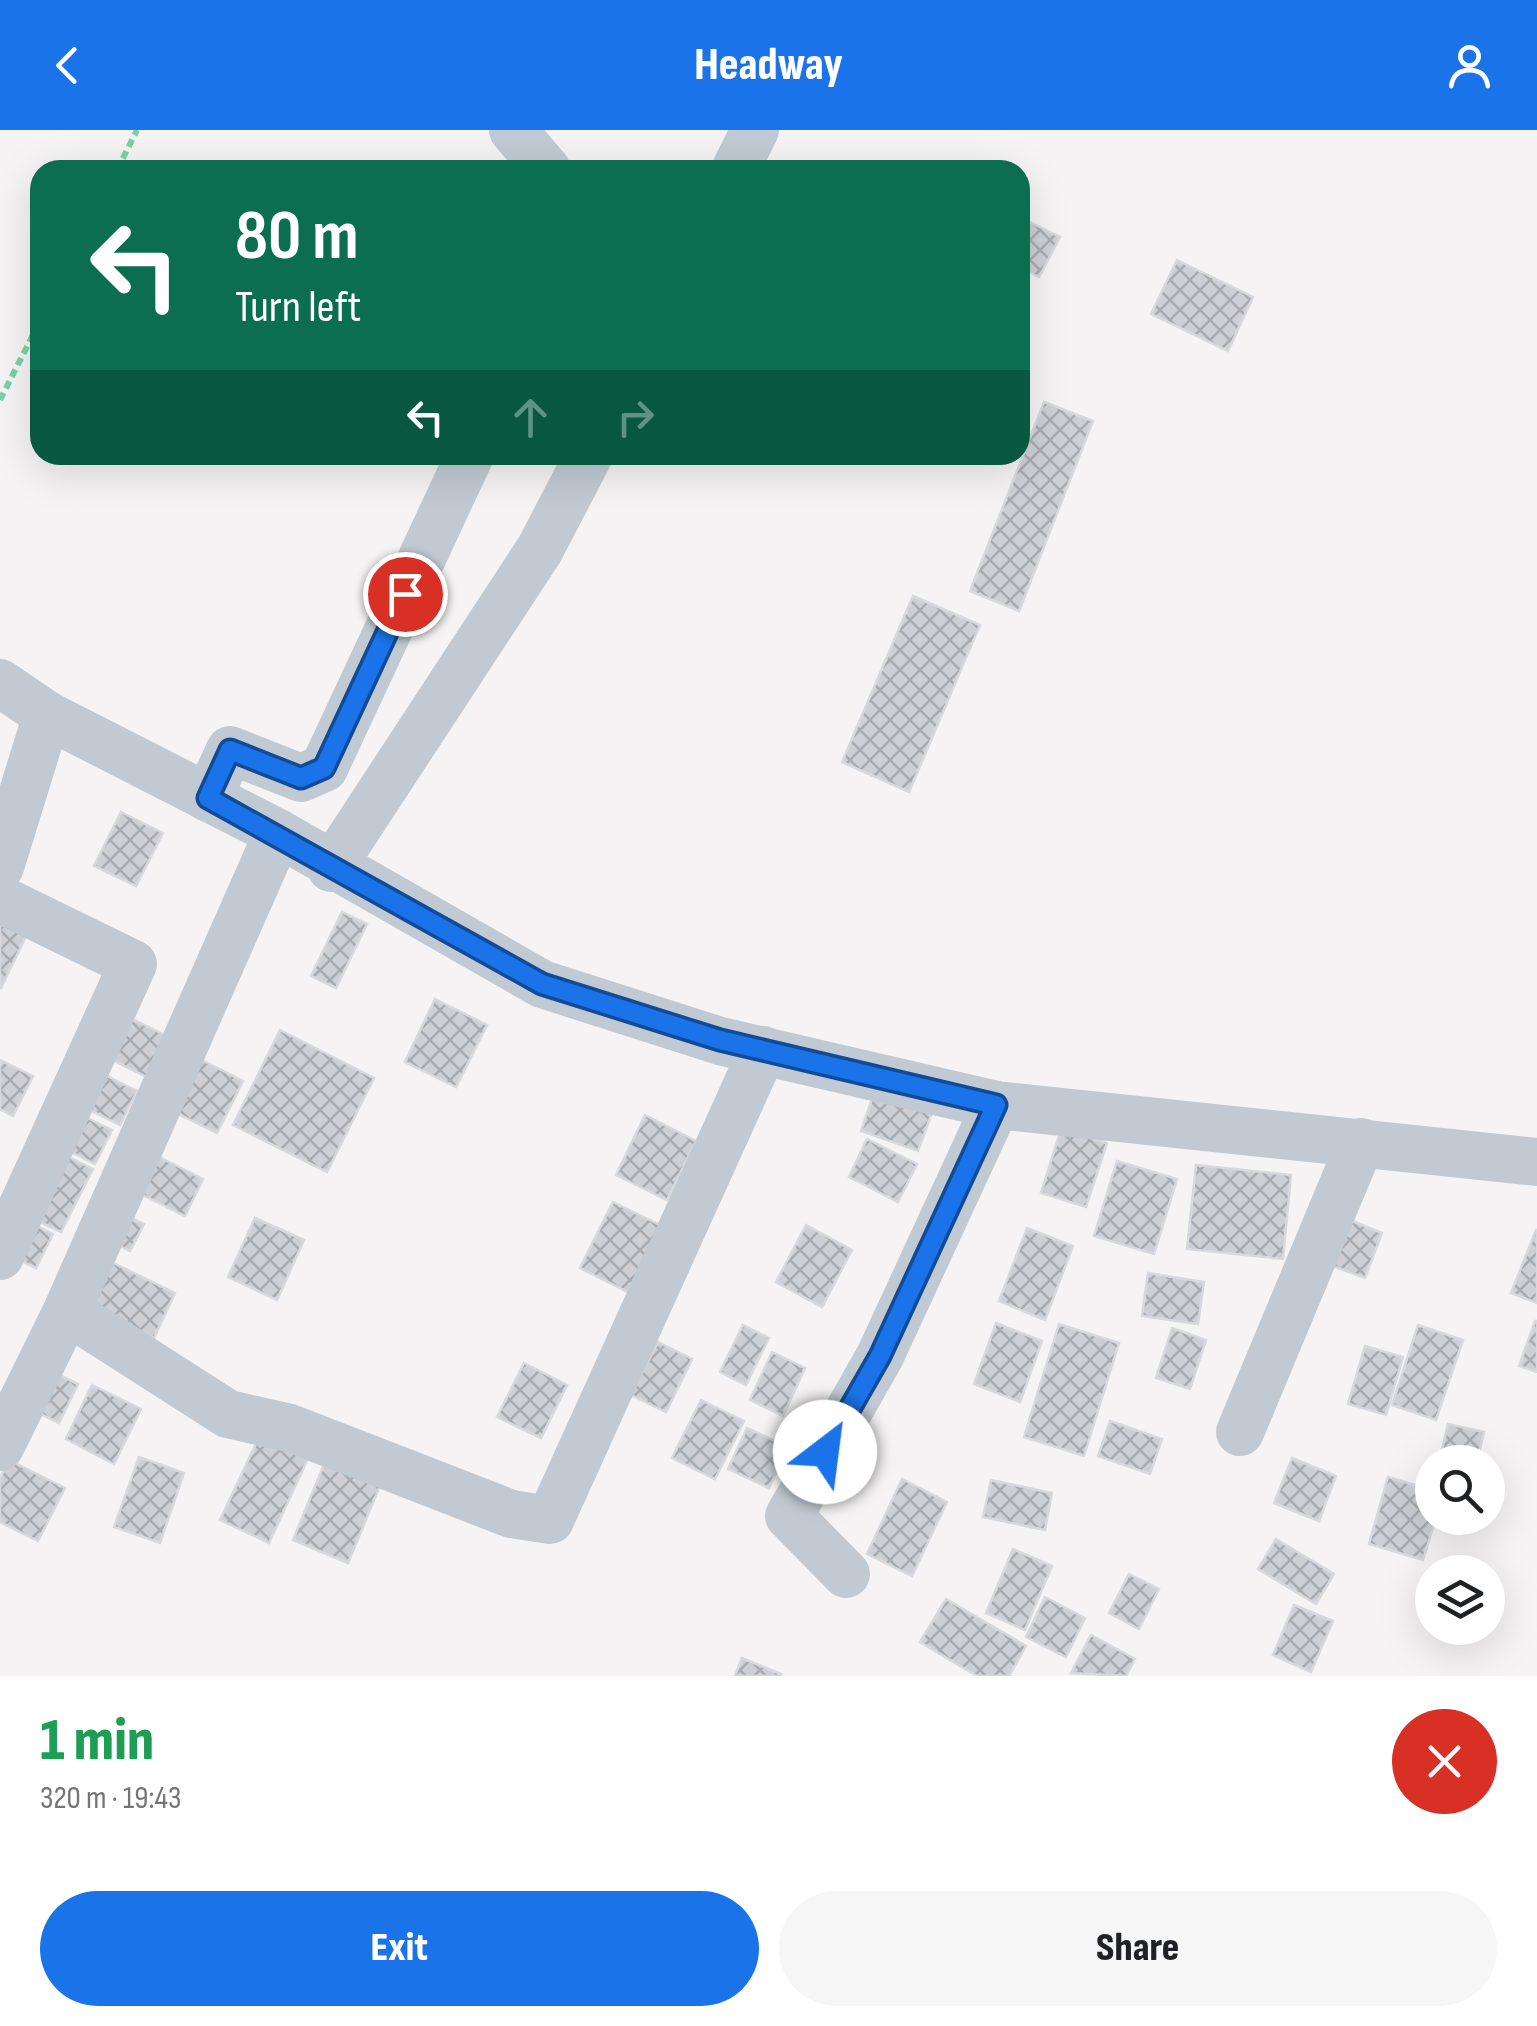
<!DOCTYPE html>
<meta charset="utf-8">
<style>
:root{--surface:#fff;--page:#f6f6f6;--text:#202124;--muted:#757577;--accent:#1a73e8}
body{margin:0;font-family:"Sofia Sans Condensed",sans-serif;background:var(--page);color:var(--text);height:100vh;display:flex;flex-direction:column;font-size:38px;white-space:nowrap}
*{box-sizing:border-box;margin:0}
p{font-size:32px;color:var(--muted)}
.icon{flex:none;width:55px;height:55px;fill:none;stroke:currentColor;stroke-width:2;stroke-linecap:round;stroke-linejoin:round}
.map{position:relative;height:1546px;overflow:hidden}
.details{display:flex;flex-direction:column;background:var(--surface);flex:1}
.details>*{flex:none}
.banner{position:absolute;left:30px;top:30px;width:1000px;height:305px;border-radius:30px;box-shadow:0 10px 40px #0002;background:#0b6e4f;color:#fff;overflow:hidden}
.controls{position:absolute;left:1415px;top:1315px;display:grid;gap:20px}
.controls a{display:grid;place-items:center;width:90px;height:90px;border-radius:50%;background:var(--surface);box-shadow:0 10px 40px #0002;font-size:50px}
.pin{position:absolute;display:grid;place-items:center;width:85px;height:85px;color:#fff;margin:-42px;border:5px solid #fff;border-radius:50%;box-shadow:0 2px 10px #0007}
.me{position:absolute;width:110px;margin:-55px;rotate:30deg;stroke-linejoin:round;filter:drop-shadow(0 0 8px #0008)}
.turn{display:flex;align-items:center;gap:35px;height:210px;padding:0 40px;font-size:45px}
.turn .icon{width:130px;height:130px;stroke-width:2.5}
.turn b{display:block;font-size:70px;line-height:85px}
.lanes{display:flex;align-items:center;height:95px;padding:0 40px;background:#0003;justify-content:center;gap:50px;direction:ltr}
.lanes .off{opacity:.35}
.round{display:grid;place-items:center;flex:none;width:105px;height:105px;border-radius:52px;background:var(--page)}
.overview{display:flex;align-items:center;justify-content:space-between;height:170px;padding:0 40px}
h1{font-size:60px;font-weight:800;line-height:75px;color:#1e9e55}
.action{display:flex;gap:20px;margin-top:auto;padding:20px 40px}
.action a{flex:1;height:115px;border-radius:60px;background:var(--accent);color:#fff;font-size:40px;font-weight:800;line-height:115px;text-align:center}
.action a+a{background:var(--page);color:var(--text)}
header{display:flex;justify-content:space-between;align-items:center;height:130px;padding:0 40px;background:var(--accent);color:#fff;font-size:45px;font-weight:800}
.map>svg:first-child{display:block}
.building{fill:url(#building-cross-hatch);stroke:#d7d9de;stroke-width:2.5}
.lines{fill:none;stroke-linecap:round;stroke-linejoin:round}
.path{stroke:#7ad0a6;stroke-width:6;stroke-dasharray:8 5;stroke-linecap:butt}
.minor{stroke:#c1cad2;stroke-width:48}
.route-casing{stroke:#114b97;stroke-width:25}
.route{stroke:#1a73e8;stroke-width:18}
</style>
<header><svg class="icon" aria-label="back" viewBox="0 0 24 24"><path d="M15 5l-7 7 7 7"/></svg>Headway<svg class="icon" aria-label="person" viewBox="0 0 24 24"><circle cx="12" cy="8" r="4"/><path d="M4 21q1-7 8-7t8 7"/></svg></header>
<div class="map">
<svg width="1537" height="1546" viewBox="0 0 1537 1546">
<defs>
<pattern id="building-cross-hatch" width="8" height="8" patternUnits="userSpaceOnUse" patternTransform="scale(2.5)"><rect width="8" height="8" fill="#cdcfd5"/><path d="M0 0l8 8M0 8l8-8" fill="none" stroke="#a8abb0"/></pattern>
</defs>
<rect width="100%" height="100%" fill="#f5f3f3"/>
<g class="building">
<polygon points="1020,87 1060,107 1039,147 1020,137"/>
<polygon points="1177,130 1253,167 1228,221 1151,184"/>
<polygon points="1044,272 1093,291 1019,481 970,461"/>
<polygon points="913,466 980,495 909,662 842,632"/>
<polygon points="121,682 163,703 136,756 94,736"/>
<polygon points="342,782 367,794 336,858 311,846"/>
<polygon points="0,786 29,800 1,858 0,857"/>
<polygon points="435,869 487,895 456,957 405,932"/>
<polygon points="122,884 167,906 147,947 102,925"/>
<polygon points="280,900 374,948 327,1042 233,995"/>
<polygon points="190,924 243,951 217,1003 164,977"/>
<polygon points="0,930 33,946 13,986 0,979"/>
<polygon points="93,939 137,961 120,995 76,973"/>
<polygon points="875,960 933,980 918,1021 861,1001"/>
<polygon points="71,980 112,1000 95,1034 55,1014"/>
<polygon points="645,985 696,1011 667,1070 616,1045"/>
<polygon points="1061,999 1107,1013 1086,1077 1041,1063"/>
<polygon points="867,1009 917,1034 898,1072 849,1047"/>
<polygon points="57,1021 93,1039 61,1102 25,1085"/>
<polygon points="159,1027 203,1049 185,1086 141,1064"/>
<polygon points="1117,1031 1177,1049 1154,1124 1094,1106"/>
<polygon points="1196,1035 1291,1045 1283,1129 1187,1119"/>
<polygon points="613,1072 660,1095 628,1162 580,1138"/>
<polygon points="119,1082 144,1094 130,1121 106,1109"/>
<polygon points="21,1088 53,1104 36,1138 4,1123"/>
<polygon points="255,1088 304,1110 277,1170 228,1147"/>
<polygon points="1345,1088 1382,1103 1365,1148 1327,1134"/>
<polygon points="806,1095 852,1120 822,1177 776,1152"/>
<polygon points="1027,1098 1073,1116 1045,1190 999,1171"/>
<polygon points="1536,1100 1537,1101 1537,1173 1511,1163"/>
<polygon points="105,1129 175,1163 154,1208 83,1172"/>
<polygon points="1148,1143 1204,1152 1198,1194 1142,1186"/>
<polygon points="1535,1191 1537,1191 1537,1242 1519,1236"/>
<polygon points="996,1193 1042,1211 1020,1272 974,1254"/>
<polygon points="1059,1194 1119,1213 1084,1326 1024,1307"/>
<polygon points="743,1195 769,1208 746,1255 720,1242"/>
<polygon points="1418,1195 1463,1210 1436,1290 1392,1275"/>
<polygon points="1172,1198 1206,1210 1190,1259 1156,1248"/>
<polygon points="658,1212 692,1229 666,1282 631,1265"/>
<polygon points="1365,1216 1403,1227 1386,1285 1348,1274"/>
<polygon points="772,1222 805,1238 783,1286 750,1270"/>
<polygon points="524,1233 567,1255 541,1308 497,1287"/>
<polygon points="49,1240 78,1254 59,1293 30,1279"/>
<polygon points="92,1255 141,1279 114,1334 66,1309"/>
<polygon points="701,1270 744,1291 715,1349 672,1328"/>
<polygon points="1110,1291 1162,1309 1150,1344 1098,1326"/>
<polygon points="1448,1294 1484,1302 1477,1332 1439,1332"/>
<polygon points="747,1298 788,1317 769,1358 728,1339"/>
<polygon points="262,1301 310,1324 269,1413 220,1390"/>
<polygon points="139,1327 184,1343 160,1413 114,1397"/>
<polygon points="327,1327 382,1351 348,1433 293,1410"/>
<polygon points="1292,1328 1336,1346 1319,1391 1274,1373"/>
<polygon points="9,1330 65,1358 38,1411 0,1392 0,1348"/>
<polygon points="1388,1347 1432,1360 1436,1388 1423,1430 1369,1414"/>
<polygon points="902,1349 947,1372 912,1446 867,1424"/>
<polygon points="991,1350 1052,1363 1045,1400 983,1387"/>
<polygon points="1276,1409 1334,1444 1316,1474 1258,1439"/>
<polygon points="1013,1419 1052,1436 1025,1500 986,1483"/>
<polygon points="1129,1444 1159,1459 1139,1499 1109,1483"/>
<polygon points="1045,1467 1085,1488 1066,1527 1026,1507"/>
<polygon points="946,1469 1026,1516 1009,1546 977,1546 920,1512"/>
<polygon points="1294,1475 1333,1491 1311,1542 1273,1525"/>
<polygon points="1091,1505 1135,1529 1126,1546 1071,1543"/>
<polygon points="742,1528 781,1544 780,1546 735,1546"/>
</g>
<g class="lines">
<g class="path">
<polyline points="117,40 137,0"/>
<polyline points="0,270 40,191"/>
</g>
<g class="minor">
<polyline points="513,0 547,40"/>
<polyline points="735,40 755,0"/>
<polyline points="0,553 47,585 278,703 542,854 720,911 996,975 1537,1032"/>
<polyline points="208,668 230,620 301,648 324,638 470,325"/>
<polyline points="0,737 47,585"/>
<polyline points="331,738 540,419 589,325"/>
<polyline points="0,769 133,834 0,1126"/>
<polyline points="67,1181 228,1284 290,1298 511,1384 550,1390 763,920"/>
<polyline points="1240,1302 1361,1012"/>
<polyline points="0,1317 67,1181 278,703"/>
<polyline points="846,1444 789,1386 880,1226 996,975"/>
</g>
</g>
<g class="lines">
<g class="route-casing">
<polyline id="route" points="405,464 324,638 301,648 230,620 208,668 542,854 720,910 996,975 880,1226 825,1322"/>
</g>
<use href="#route" class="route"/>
</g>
</svg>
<div class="controls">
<a><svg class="icon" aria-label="search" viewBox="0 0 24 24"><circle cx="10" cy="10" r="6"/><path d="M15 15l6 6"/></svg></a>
<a><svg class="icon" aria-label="layers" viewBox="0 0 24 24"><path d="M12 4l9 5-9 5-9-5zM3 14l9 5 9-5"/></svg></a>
</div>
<div class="pin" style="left:405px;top:464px;background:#d93025"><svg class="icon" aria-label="arrive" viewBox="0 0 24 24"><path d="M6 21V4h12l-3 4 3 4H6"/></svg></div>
<svg class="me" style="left:825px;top:1322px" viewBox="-20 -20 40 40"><circle r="19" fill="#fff"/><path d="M0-13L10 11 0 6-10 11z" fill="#1a73e8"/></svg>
<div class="banner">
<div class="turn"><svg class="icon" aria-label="left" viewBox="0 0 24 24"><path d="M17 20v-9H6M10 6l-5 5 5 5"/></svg><div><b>80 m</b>Turn left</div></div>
<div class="lanes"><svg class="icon" aria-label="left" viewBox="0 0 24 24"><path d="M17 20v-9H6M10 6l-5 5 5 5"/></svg><svg class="icon off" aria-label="ahead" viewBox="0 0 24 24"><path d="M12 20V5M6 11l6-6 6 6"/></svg><svg class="icon off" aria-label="right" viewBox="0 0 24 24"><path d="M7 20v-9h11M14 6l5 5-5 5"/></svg></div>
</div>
</div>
<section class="details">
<div class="overview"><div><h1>1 min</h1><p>320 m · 19:43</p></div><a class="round" style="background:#d93025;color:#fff"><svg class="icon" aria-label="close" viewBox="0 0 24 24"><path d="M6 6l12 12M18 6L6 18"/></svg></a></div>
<div class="action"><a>Exit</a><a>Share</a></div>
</section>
